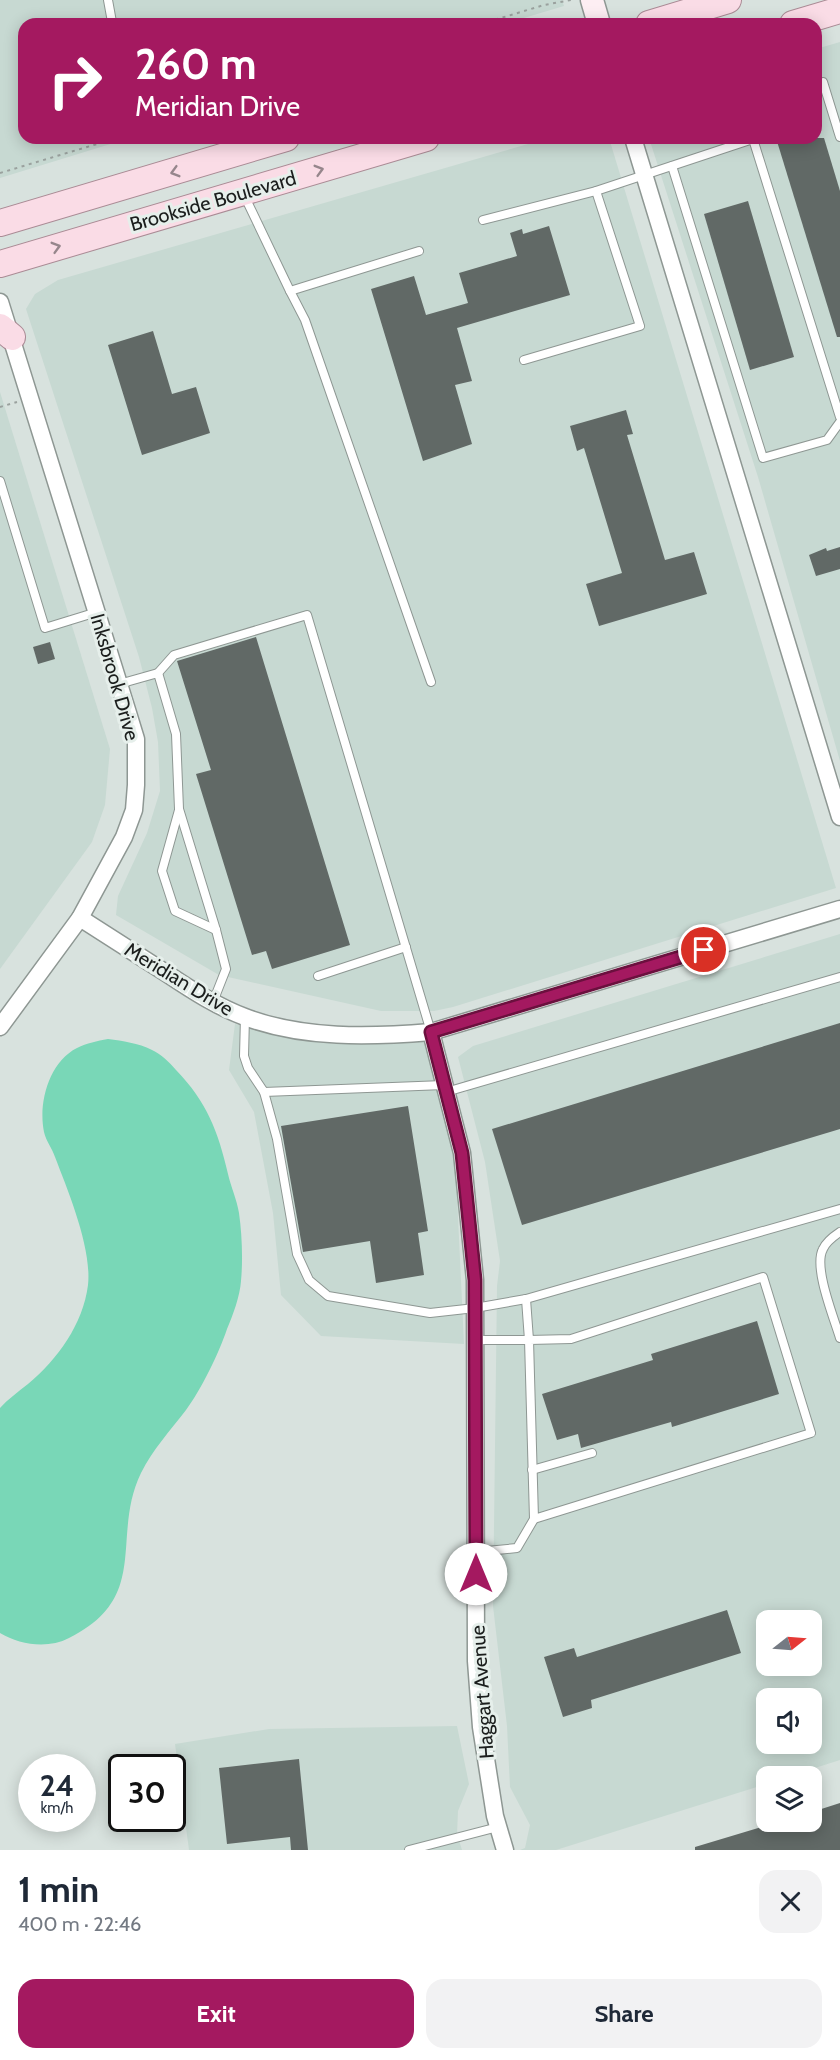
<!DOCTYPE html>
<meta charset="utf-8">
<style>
:root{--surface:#fff;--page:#f2f2f3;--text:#1f2937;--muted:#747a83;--accent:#a41960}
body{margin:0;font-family:Cabin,sans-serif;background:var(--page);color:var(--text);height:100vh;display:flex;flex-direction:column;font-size:22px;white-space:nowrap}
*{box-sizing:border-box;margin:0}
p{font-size:20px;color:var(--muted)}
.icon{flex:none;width:33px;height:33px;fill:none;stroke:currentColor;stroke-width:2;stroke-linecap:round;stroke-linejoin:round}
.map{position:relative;height:1850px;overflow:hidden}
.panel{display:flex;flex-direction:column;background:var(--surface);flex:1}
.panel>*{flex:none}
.top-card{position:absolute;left:18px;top:18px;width:804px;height:126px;border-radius:18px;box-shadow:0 3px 15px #0003;background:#a41960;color:#fff;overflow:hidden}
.needle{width:39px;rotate:73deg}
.fabs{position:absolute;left:756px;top:1610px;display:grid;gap:12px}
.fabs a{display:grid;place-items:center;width:66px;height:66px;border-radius:12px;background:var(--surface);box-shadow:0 3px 15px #0003;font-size:30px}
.speed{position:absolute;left:18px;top:1754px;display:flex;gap:12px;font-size:30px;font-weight:700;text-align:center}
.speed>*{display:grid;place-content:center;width:78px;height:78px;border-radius:50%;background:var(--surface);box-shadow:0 3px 15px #0003;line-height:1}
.speed small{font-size:15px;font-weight:400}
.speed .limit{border:3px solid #111;border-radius:9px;background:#fff;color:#111}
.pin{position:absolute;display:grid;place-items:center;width:51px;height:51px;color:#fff;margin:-26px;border:3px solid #fff;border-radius:50%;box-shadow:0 2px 6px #0007}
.me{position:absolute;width:66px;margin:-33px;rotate:0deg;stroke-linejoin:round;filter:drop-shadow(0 0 4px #0008)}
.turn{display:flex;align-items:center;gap:21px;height:126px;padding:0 18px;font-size:27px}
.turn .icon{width:78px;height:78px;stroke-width:2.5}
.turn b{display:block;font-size:42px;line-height:51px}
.round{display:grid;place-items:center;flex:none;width:63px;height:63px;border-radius:18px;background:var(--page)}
.headline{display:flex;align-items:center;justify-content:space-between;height:102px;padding:0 18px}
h1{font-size:36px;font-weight:700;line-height:45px}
.cta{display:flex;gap:12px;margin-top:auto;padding:12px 18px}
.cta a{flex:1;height:69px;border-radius:18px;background:var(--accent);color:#fff;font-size:24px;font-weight:700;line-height:69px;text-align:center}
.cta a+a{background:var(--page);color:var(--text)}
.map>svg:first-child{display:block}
.built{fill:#c7d9d2;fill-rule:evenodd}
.water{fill:#79d7b7}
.building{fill:#616966}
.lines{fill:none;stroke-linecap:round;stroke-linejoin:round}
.lane-casing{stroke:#8e9793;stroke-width:10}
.street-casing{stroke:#8e9793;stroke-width:19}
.secondary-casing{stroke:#8e9793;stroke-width:25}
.primary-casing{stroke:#aa8b95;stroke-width:28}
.path{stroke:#9aa19e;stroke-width:2;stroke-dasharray:3 4.5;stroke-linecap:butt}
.lane{stroke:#fff;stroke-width:8}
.street{stroke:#fff;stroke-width:16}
.secondary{stroke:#fdeef3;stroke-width:22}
.primary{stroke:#fadce6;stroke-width:26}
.oneway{stroke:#96868c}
.route-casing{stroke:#6b103e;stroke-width:15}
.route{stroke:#a41960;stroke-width:10}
.labels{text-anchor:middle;stroke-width:6;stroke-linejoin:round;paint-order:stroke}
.street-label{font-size:20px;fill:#1b1e1d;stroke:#e6efeb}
</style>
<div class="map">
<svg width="840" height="1850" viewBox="0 0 840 1850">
<rect width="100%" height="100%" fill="#d8e2de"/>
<g class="built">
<polygon points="0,0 562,0 564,6 504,24 24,24 24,138 130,138 0,178"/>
<polygon points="840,42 840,761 758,477 649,138 816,138 816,49"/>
<polygon points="549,138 609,138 836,888 453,1007 434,1011 381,1011 219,975 116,915 118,896 147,833 160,791 158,742 152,708 139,657 26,309 35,294 58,280"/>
<polygon points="0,392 110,749 105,805 92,842 0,969"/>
<path d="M840,934V1760L790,1776H766V1784L556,1850H520L525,1848L530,1825L510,1787L507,1726L493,1606L497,1286L500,1261L485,1162L458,1057L473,1046ZM766,1620H812V1665H766ZM766,1698H812V1743H766Z"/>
<polygon points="235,1024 292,1039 338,1044 426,1039 455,1153 464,1344 321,1336 281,1295 273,1213 254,1112 229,1070"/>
<polygon points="457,1726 469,1784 458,1811 457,1834 462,1850 189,1850 175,1744 269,1729"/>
</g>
<path class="water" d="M108,1039C123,1041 138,1043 152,1050C161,1054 169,1062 176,1070C207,1102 218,1131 228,1174C231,1187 237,1200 239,1213C242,1234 243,1260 241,1281C240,1296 233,1315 227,1329C219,1353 201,1390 186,1410C170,1431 153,1449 141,1473C110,1537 152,1597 69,1638C48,1649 20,1645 0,1633V1408C8,1399 18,1392 28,1384C58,1359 83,1324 88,1285C92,1248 68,1191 55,1157C52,1148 46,1141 44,1132C38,1103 49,1062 77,1048C87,1043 97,1041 108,1039Z"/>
<g class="building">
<polygon points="776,138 824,138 840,191 840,337 837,337"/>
<polygon points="748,201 794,357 750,370 704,214"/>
<polygon points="549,226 570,295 457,328 472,381 455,385 472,444 423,461 371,289 414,276 426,315 468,303 459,273 517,256 510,233 522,229 523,234"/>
<polygon points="153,331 172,394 196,387 210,433 142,455 108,345"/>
<polygon points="626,410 633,434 627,435 665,560 694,552 707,594 599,626 586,584 622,573 584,448 577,451 570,426"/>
<polygon points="840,547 840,569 816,576 809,555 826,548 827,551"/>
<polygon points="256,637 350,945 272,969 266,951 252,955 196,774 211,770 177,661"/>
<polygon points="50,642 55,659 38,664 33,647"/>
<polygon points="840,1023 840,1129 522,1225 492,1129"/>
<polygon points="408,1106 428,1231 418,1233 424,1275 376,1283 370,1241 303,1252 281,1126"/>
<polygon points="757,1321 779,1394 672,1427 671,1422 581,1448 578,1434 557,1440 542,1394 653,1360 651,1354"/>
<polygon points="727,1610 741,1653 591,1700 592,1708 563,1717 544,1657 574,1648 577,1657"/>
<polygon points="299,1759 308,1850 291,1850 290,1837 227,1844 219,1768"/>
<polygon points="840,1803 840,1850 695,1850 695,1847 781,1821 812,1821 812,1812"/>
</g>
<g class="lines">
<g class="lane-casing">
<g id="lane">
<polyline points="108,0 112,22"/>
<polyline points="816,84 823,82 840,137"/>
<polyline points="672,166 763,458 827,440 840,422"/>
<polyline points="244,195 290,291 419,251"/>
<polyline points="483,220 596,191 753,139 840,417"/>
<polyline points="290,291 305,320 431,682"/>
<polyline points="524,360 640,326 596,191"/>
<polyline points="0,481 45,628 97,612"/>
<polyline points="158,673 174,655 307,615 431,1032"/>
<polyline points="119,684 158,673 176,734 179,809 216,930 226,969 213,1002"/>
<polyline points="179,810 162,871 175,911 216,930"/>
<polyline points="318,976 406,947"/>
<polyline points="245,1017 244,1056 248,1068 264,1092 444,1085"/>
<polyline points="264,1092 277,1139 297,1254 309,1280 328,1296 430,1313 475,1308 526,1299 840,1209"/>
<polyline points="446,1092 840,977"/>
<path d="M840,1232C834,1236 826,1242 823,1249C813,1267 834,1318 840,1338"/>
<polyline points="475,1340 529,1340 534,1519 811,1433 763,1277 571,1339 529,1340 526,1299"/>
<polyline points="532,1470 592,1453"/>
<polyline points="476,1552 517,1548 534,1519"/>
<polyline points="409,1850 498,1827"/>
</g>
</g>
<g class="street-casing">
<g id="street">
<polyline points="633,138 840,817"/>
<polyline points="0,302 128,713 136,739 136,785 134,810 124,837 80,918 0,1027"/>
<path d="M80,918C110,937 139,956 169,975C193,991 218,1007 245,1017C303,1039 370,1037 431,1032L840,909"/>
<polyline points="431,1032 462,1153 475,1280 476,1661 481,1727 495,1816 505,1850"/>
</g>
</g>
<g class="secondary-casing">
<polyline id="secondary" points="592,0 599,24"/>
</g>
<g class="primary-casing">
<g id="primary">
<polyline points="649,24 728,0"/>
<polyline points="793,24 840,10"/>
<polyline points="0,223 286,138"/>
<polyline points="0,264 426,138"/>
<polyline points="0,327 12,337"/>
</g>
</g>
<g class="path">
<polyline points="481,24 544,5 571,0"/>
<polyline points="0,173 117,138"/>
<polyline points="0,407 17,402"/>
</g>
<use href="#lane" class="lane"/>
<use href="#street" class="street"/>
<use href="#secondary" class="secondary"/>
<use href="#primary" class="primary"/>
</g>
<defs><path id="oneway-chevron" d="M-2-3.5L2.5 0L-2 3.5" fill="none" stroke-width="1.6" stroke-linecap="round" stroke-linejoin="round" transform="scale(1.5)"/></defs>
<g class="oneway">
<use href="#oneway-chevron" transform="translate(319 170) rotate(-16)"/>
<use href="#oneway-chevron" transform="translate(175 172) rotate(164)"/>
<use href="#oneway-chevron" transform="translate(56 247) rotate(-16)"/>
</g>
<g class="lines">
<g class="route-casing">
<polyline id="route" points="476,1574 475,1280 462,1153 431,1032 704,950"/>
</g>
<use href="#route" class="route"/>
</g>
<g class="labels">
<g class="street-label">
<text transform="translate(213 201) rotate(-16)" y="7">Brookside Boulevard</text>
<text transform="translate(115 677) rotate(74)" y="7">Inksbrook Drive</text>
<text transform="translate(179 979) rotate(31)" y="7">Meridian Drive</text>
<text transform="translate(482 1692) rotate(-94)" y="7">Haggart Avenue</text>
</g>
</g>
</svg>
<div class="fabs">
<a><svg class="needle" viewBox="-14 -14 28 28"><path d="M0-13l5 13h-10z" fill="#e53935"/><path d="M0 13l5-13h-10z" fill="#747a83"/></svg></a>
<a><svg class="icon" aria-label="sound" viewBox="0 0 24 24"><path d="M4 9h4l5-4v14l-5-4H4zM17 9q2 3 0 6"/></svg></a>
<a><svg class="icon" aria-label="layers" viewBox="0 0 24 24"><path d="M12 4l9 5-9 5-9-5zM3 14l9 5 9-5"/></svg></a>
</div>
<div class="speed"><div>24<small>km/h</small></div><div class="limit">30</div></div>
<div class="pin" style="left:704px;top:950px;background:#d93025"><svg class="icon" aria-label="arrive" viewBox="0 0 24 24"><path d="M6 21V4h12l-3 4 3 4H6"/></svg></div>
<svg class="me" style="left:476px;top:1574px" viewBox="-20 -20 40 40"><circle r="19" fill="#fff"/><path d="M0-13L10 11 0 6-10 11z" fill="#a41960"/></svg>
<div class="top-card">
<div class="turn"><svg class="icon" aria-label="right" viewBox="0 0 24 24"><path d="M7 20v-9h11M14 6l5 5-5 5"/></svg><div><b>260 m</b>Meridian Drive</div></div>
</div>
</div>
<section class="panel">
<div class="headline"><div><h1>1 min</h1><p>400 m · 22:46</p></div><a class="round"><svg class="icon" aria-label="close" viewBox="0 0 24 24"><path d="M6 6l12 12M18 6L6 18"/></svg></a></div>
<div class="cta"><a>Exit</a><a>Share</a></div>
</section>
